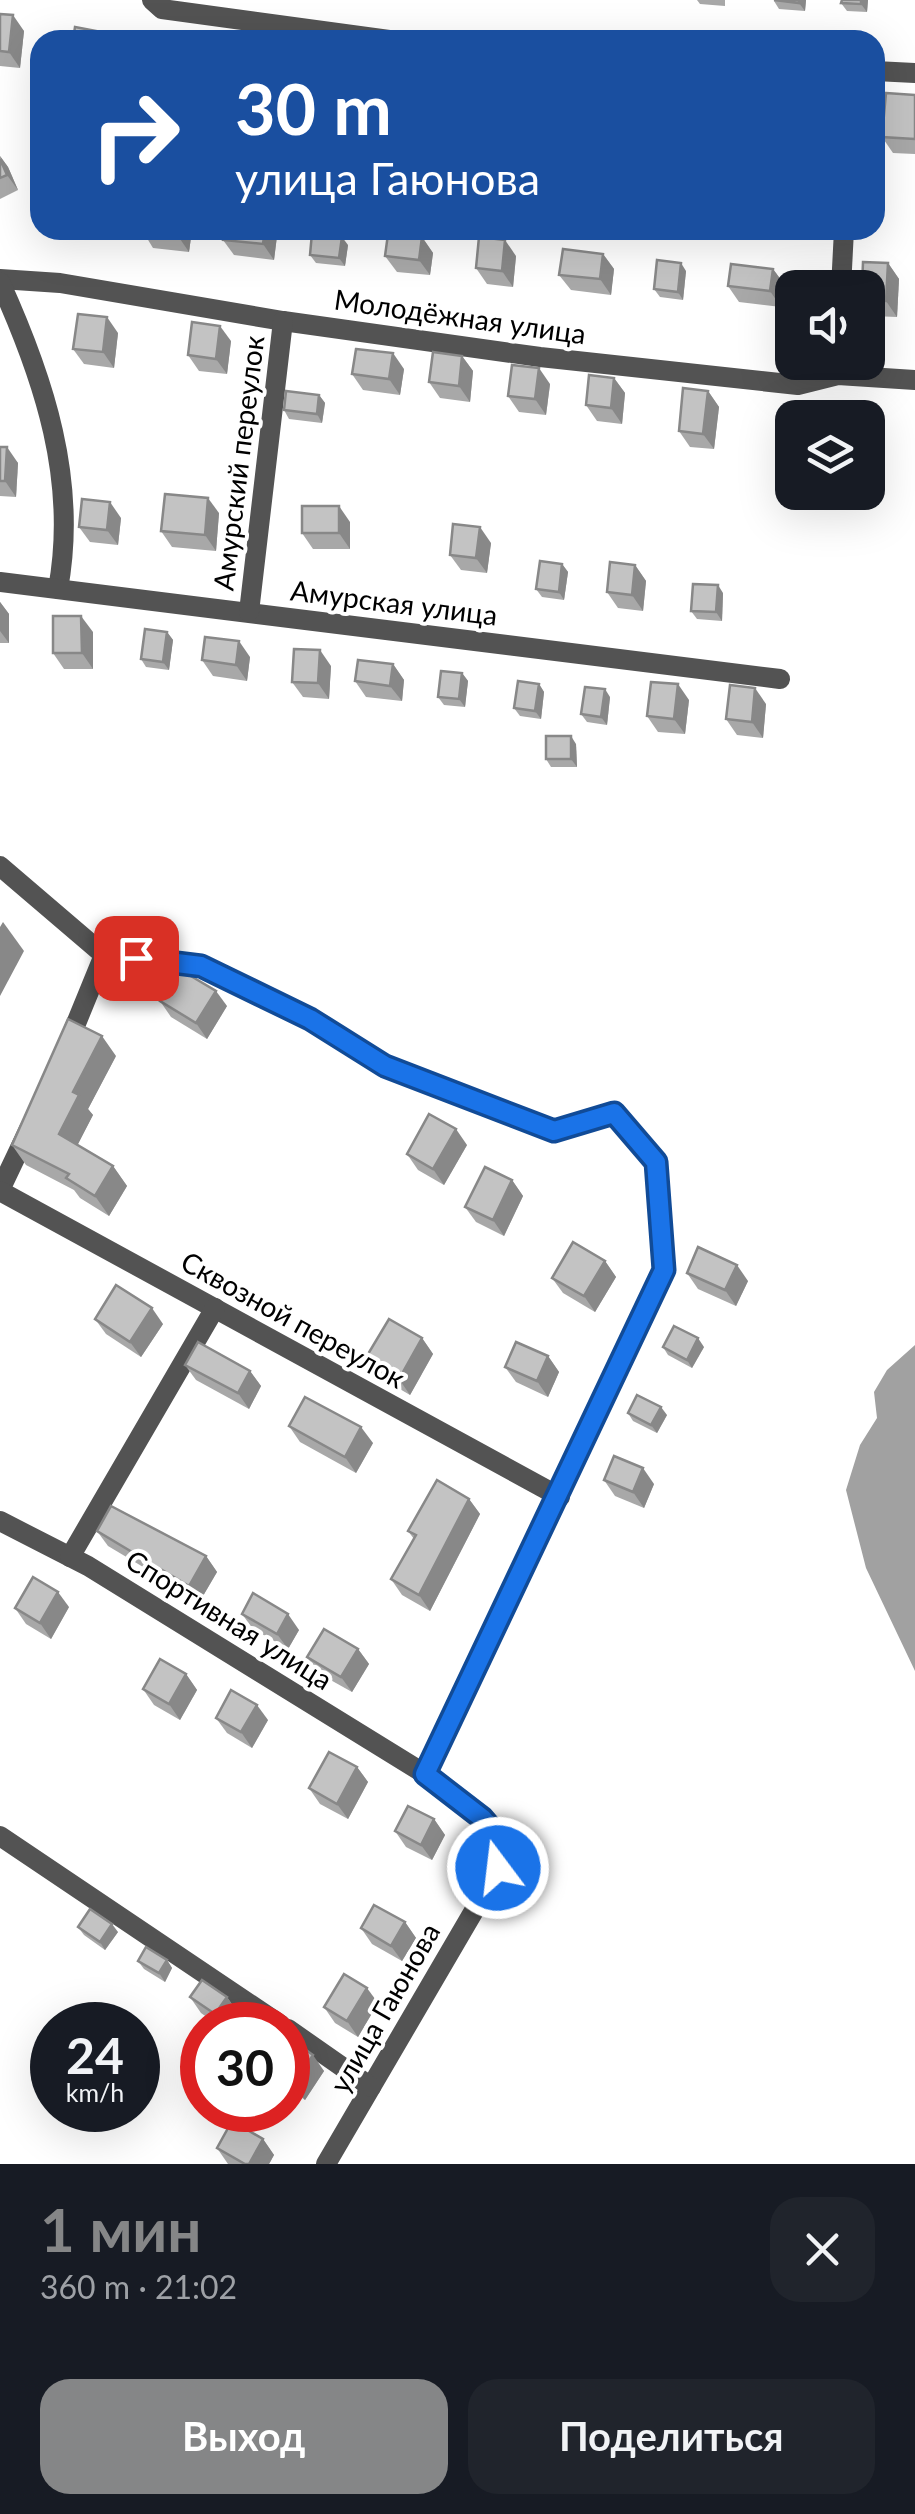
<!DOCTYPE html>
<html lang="ru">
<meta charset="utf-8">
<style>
:root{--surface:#171b24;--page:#20242c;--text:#f1f3f6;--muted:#9ea1a6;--accent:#858687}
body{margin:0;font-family:Lato,sans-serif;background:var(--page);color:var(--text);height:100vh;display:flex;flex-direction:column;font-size:38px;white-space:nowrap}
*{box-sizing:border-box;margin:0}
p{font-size:32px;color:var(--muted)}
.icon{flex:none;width:55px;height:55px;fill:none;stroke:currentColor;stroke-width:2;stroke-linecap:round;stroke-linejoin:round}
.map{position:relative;height:2164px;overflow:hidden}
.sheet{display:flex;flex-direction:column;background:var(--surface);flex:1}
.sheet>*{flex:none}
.top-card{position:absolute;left:30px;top:30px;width:855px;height:210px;border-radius:30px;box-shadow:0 10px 40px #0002;background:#1a4fa0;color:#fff;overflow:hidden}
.buttons{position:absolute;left:775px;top:270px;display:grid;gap:20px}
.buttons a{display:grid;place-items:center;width:110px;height:110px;border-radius:20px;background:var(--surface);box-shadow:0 10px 40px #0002;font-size:50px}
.speed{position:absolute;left:30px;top:2002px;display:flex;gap:20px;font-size:50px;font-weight:700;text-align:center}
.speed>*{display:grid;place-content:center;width:130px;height:130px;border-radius:50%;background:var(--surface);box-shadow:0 10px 40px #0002;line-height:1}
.speed small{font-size:25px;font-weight:400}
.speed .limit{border:15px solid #d22;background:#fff;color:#111}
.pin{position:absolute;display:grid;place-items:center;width:85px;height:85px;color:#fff;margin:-42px;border-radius:20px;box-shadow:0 5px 15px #0006}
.me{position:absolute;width:110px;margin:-55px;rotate:345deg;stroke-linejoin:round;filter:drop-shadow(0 0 8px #0008)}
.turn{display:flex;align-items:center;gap:35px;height:210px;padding:0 40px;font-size:45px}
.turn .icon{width:130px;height:130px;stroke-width:2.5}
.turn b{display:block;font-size:70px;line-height:85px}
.round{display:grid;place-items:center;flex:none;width:105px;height:105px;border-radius:30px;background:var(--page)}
.head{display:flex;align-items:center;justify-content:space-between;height:170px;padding:0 40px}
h1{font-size:60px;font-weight:700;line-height:75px;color:var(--accent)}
.primary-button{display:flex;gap:20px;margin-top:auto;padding:20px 40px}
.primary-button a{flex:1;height:115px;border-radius:30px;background:var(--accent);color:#fff;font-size:40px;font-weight:700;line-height:115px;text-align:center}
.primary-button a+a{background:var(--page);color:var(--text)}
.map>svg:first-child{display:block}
.water{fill:#a1a1a1}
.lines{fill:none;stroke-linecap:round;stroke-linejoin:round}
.street{stroke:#535353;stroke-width:20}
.wall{fill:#a8a8a8}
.shaded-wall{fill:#888}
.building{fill:#c3c3c3;stroke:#888;stroke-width:2.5}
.route-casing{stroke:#114b97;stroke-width:25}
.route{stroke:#1a73e8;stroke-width:18}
.labels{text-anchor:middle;stroke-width:8;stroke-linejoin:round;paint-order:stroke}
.street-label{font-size:28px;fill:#000;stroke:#fff}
</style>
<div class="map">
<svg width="915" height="2164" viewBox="0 0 915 2164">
<rect width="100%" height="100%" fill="#fff"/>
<polygon class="water" points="915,1345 915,1671 866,1568 846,1490 860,1445 877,1418 874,1392 887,1370"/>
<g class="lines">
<g class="street">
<polyline points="152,0 162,9 389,40"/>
<polyline points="875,71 915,73"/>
<polyline points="0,279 60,283 283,321 540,357 798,385 838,375 915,380"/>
<path d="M0,282C44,379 78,481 58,589"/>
<polyline points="841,288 844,230"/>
<polyline points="0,582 780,679"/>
<polyline points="249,612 283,321"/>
<polyline points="0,866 104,955 201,966 310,1019 385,1066 554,1131 614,1113 656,1162 664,1270 425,1774 482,1818 501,1840 499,1868 326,2164"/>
<polyline points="66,1048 104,955"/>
<polyline points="0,1190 29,1129"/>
<polyline points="0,1191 560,1497"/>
<polyline points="0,1521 88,1566 425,1774"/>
<polyline points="70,1557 215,1308"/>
<polyline points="0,1836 281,2025"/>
<polyline points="288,2029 371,2087"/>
</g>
</g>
<g class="wall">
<polygon points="697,0 725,0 725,6 700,4"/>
<polygon points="806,0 805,11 779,9 774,1"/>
<polygon points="842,0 868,0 867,12 847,11 841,3"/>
<polygon points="0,14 24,31 20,68 0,66"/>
<polygon points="915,95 915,154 893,153 882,137"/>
<polygon points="0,156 8,167 18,190 0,199"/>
<polygon points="60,230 95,230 94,240 66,239"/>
<polygon points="142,230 192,230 189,252 153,248"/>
<polygon points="277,236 274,260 234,255 223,240"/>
<polygon points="422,237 433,253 430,275 397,272 385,256"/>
<polygon points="348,245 345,266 316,263 310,255"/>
<polygon points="603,254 614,269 611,295 571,290 559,275"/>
<polygon points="516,256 513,287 487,284 476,268"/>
<polygon points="888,263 899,279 897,317 872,316 868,310 868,288"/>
<polygon points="773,269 784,284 781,307 739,302 728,286"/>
<polygon points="686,271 683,300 660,297 654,289"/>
<polygon points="118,333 114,368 84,364 73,349"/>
<polygon points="231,341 227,374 199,371 188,355"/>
<polygon points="462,356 473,371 470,402 440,398 429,382"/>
<polygon points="404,369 400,395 363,390 352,374"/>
<polygon points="614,378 625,393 622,424 597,421 586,405"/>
<polygon points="550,384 546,415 519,412 508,396"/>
<polygon points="708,391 719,407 714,449 690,447 679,431"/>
<polygon points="319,395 325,403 322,423 289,419 284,410"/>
<polygon points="0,447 18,463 16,497 0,496"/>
<polygon points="219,513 216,551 172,547 161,531"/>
<polygon points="121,518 118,545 90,542 79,527"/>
<polygon points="350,522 350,549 313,549 302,533"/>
<polygon points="491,543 487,573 461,570 450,555"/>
<polygon points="562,564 568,572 564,600 542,597 536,589"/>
<polygon points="635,565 646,581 643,611 618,608 607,592"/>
<polygon points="723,593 722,621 697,619 691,611"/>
<polygon points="0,602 9,614 9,643 0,643"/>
<polygon points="93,632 93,669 64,669 53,653"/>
<polygon points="167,632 173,640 169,670 146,667 141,659"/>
<polygon points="250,657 247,681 213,676 202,660"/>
<polygon points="393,664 404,680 402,701 366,697 355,681"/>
<polygon points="331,666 329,699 303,697 292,682"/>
<polygon points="462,673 468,681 465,707 444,705 438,697"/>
<polygon points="539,684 544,692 541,719 520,716 514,708"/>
<polygon points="610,697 607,725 587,722 581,714"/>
<polygon points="689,700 685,734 658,732 647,716"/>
<polygon points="766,704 763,738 737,735 726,719"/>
<polygon points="576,744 577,767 551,767 546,759"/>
<polygon points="160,1001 227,1006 207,1039 171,1017"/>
<polygon points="116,1056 88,1109 93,1115 77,1145 113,1166 127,1186 109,1216 80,1198 74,1190 26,1165 12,1145"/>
<polygon points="467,1145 444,1185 418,1170 407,1154"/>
<polygon points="512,1180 523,1196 504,1236 476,1222 465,1207"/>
<polygon points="605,1261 616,1277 595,1312 563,1293 552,1278"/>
<polygon points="687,1273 748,1281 736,1306 698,1289"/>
<polygon points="95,1319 163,1324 141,1357 106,1334"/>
<polygon points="422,1338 433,1354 410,1395 376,1375 365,1359"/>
<polygon points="663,1347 704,1347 692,1368 668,1355"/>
<polygon points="548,1356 559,1372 548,1397 516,1382 505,1367"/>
<polygon points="185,1365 250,1371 261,1386 249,1409 196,1380"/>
<polygon points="628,1413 667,1415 657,1433 633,1421"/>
<polygon points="289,1426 373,1443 356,1473 300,1442"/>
<polygon points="604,1480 654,1484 644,1508 615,1496"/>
<polygon points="469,1499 480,1514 430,1611 402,1595 391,1579 414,1539 408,1531"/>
<polygon points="97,1531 206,1556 217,1572 200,1601 108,1546"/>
<polygon points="69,1607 51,1639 26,1624 15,1608"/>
<polygon points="242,1614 299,1630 288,1649 253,1629"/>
<polygon points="358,1649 369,1664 352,1692 318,1673 307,1657"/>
<polygon points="186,1674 197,1690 180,1720 154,1705 143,1689"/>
<polygon points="216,1718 268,1720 252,1748 227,1733"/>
<polygon points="357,1767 368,1782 348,1819 320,1804 309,1788"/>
<polygon points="434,1819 445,1835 432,1860 406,1847 395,1831"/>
<polygon points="405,1922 416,1938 402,1961 372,1944 361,1928"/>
<polygon points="78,1927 118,1932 105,1950 84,1935"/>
<polygon points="167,1960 172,1968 165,1982 144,1969 138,1961"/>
<polygon points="190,1997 227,1997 238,2013 229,2025 218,2025 201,2013"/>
<polygon points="378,2003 358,2037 335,2023 324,2007"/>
<polygon points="288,2037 324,2071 305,2100 288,2088"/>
<polygon points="263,2139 274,2155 269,2164 228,2164 217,2148"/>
</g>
<g class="shaded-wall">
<polygon points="799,0 806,0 805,11 799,3"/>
<polygon points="861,0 868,0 867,12 861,4"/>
<polygon points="13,15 24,31 20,68 9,52"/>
<polygon points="0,156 8,167 18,190 7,175"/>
<polygon points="89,230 95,230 94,240 89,232"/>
<polygon points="179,230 192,230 189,252 178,236"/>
<polygon points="265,230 272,230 277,236 274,260 263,244"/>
<polygon points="342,237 348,245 345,266 339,258"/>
<polygon points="422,237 433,253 430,275 419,260"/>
<polygon points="505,240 516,256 513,287 502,271"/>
<polygon points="603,254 614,269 611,295 600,279"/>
<polygon points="681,263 686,271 683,300 678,292"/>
<polygon points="888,263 899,279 897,317 886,301"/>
<polygon points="773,269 784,284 781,307 770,291"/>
<polygon points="107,317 118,333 114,368 103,352"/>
<polygon points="220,326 231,341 227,374 216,359"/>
<polygon points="393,353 404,369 400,395 389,379"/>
<polygon points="462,356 473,371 470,402 459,386"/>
<polygon points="539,368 550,384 546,415 535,399"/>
<polygon points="614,378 625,393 622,424 611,408"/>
<polygon points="708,391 719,407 714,449 703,434"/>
<polygon points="319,395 325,403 322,423 317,414"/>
<polygon points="7,447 18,463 16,497 5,481"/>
<polygon points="208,498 219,513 216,551 205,535"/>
<polygon points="110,502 121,518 118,545 107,530"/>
<polygon points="339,506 350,522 350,549 339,533"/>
<polygon points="480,527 491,543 487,573 476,558"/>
<polygon points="562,564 568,572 564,600 559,592"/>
<polygon points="635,565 646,581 643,611 632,595"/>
<polygon points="718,585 723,593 722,621 716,612"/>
<polygon points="0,602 9,614 9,643 0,631"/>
<polygon points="81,616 93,632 93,669 82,653"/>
<polygon points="167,632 173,640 169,670 163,662"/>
<polygon points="239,641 250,657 247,681 236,665"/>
<polygon points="320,650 331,666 329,699 318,683"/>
<polygon points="393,664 404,680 402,701 390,686"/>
<polygon points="462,673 468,681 465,707 459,699"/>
<polygon points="539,684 544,692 541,719 535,711"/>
<polygon points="678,684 689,700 685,734 674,719"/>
<polygon points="755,688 766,704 763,738 752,722"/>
<polygon points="605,689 610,697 607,725 601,717"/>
<polygon points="571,736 576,744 577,767 571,759"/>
<polygon points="3,922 24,951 0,996 0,927"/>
<polygon points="216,991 227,1006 207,1039 196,1023"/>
<polygon points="102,1036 116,1056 88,1109 93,1115 73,1154 59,1134 73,1092"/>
<polygon points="456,1129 467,1145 444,1185 433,1169"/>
<polygon points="113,1166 127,1186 109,1216 95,1196"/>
<polygon points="512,1180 523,1196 504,1236 493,1220"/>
<polygon points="605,1261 616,1277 595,1312 584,1296"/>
<polygon points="737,1265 748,1281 736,1306 725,1290"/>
<polygon points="152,1308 163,1324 141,1357 130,1342"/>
<polygon points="422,1338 433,1354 410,1395 399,1379"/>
<polygon points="698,1338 704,1347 692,1368 687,1360"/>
<polygon points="548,1356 559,1372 548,1397 537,1381"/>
<polygon points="250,1371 261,1386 249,1409 238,1393"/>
<polygon points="661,1407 667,1415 657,1433 651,1425"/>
<polygon points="361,1427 373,1443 356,1473 345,1457"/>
<polygon points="643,1468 654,1484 644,1508 633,1492"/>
<polygon points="469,1499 480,1514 430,1611 419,1595"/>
<polygon points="206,1556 217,1572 200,1601 189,1586"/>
<polygon points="58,1592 69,1607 51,1639 40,1623"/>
<polygon points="288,1614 299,1630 288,1649 277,1634"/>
<polygon points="358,1649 369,1664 352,1692 341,1677"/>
<polygon points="186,1674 197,1690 180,1720 169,1704"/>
<polygon points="257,1705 268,1720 252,1748 241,1732"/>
<polygon points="357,1767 368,1782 348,1819 337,1804"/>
<polygon points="434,1819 445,1835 432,1860 421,1845"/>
<polygon points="405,1922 416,1938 402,1961 391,1946"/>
<polygon points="112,1924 118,1932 105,1950 100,1942"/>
<polygon points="167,1960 172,1968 165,1982 159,1973"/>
<polygon points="367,1988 378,2003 358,2037 347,2021"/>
<polygon points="227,1997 238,2013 229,2025 222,2025 215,2014"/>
<polygon points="313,2055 324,2071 305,2100 294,2084"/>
<polygon points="263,2139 274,2155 269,2164 249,2164"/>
</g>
<g class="building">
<polygon points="774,0 799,0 799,3"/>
<polygon points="842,0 861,0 861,4 841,3"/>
<polygon points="0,14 13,15 9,52 0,51"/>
<polygon points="75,27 96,31 94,40 73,40"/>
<polygon points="886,93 915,95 915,139 882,137"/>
<polygon points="0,159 7,175 0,178"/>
<polygon points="60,230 89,230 89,232"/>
<polygon points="142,230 179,230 178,236 142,232"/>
<polygon points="224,230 265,230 263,244 223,240"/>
<polygon points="312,233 342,237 339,258 310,255"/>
<polygon points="388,234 422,237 419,260 385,256"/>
<polygon points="479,237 505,240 502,271 476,268"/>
<polygon points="563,249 603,254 600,279 559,275"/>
<polygon points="657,260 681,263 678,292 654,289"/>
<polygon points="863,262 888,263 886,301 868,300 868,288 862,288"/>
<polygon points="731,264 773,269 770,291 728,286"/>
<polygon points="78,314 107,317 103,352 73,349"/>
<polygon points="192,322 220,326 216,359 188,355"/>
<polygon points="356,349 393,353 389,379 352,374"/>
<polygon points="433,352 462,356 459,386 429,382"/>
<polygon points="512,365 539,368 535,399 508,396"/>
<polygon points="589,375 614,378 611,408 586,405"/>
<polygon points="683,388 708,391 703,434 679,431"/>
<polygon points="286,391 319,395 317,414 284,410"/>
<polygon points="0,447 7,447 5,481 0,481"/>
<polygon points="165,494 208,498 205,535 161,531"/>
<polygon points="82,499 110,502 107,530 79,527"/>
<rect x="302" y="506" width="37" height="27"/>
<polygon points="453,524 480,527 476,558 450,555"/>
<polygon points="540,561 562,564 559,592 536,589"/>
<polygon points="610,562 635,565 632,595 607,592"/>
<polygon points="693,584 718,585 716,612 691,611"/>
<polygon points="53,616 81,616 82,653 53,653"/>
<polygon points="145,629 167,632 163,662 141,659"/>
<polygon points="205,637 239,641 236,665 202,660"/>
<polygon points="294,649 320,650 318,683 292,682"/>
<polygon points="358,660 393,664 390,686 355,681"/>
<polygon points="441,671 462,673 459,699 438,697"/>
<polygon points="518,681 539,684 535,711 514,708"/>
<polygon points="651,682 678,684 674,719 647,716"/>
<polygon points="730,685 755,688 752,722 726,719"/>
<polygon points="585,687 605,689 601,717 581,714"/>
<rect x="546" y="736" width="25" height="23"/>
<polygon points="179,969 216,991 196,1023 160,1001"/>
<polygon points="68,1019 102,1036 73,1092 79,1095 59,1134 113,1166 95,1196 66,1178 69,1174 12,1145"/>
<polygon points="429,1114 456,1129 433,1169 407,1154"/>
<polygon points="485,1167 512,1180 493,1220 465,1207"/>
<polygon points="573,1242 605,1261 584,1296 552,1278"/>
<polygon points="698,1247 737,1265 725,1290 687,1273"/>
<polygon points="116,1285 152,1308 130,1342 95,1319"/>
<polygon points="389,1319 422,1338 399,1379 365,1359"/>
<polygon points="674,1326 698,1338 687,1360 663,1347"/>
<polygon points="198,1342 250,1371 238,1393 185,1365"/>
<polygon points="516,1342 548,1356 537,1381 505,1367"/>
<polygon points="637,1395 661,1407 651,1425 628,1413"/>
<polygon points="305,1397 361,1427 345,1457 289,1426"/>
<polygon points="614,1456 643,1468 633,1492 604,1480"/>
<polygon points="437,1480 469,1499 419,1595 391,1579 416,1535 408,1531"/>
<polygon points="111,1506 206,1556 189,1586 97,1531"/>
<polygon points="33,1577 58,1592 40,1623 15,1608"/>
<polygon points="253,1593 288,1614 277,1634 242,1614"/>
<polygon points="324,1629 358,1649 341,1677 307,1657"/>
<polygon points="160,1659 186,1674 169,1704 143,1689"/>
<polygon points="231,1690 257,1705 241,1732 216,1718"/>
<polygon points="329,1752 357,1767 337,1804 309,1788"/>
<polygon points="408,1806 434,1819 421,1845 395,1831"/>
<polygon points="374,1905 405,1922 391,1946 361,1928"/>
<polygon points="90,1909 112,1924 100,1942 78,1927"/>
<polygon points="146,1947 167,1960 159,1973 138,1961"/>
<polygon points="344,1974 367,1988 347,2021 324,2007"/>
<polygon points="202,1980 227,1997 215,2014 190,1997"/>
<polygon points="288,2037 313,2055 294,2084 288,2080"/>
<polygon points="232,2121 263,2139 249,2164 245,2164 217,2148"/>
</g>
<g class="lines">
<g class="route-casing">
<polyline id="route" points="136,958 201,966 310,1019 385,1066 554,1131 614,1113 656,1162 664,1270 425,1774 482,1818 501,1840 498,1868"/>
</g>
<use href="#route" class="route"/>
</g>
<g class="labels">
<g class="street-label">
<text transform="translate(460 317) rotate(8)" y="10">Молодёжная улица</text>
<text transform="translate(239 463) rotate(-83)" y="10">Амурский переулок</text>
<text transform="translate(394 603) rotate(7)" y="10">Амурская улица</text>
<text transform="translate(293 1320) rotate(29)" y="10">Сквозной переулок</text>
<text transform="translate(229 1620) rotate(32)" y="10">Спортивная улица</text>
<text transform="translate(385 2008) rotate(-60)" y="10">улица Гаюнова</text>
</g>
</g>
</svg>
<div class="buttons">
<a><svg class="icon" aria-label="sound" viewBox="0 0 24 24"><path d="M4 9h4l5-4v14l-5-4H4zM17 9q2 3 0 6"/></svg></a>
<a><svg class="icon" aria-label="layers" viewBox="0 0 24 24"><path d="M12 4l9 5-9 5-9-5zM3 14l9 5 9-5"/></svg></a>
</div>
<div class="speed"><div>24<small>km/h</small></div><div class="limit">30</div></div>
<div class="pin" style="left:136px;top:958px;background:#d93025"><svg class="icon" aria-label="arrive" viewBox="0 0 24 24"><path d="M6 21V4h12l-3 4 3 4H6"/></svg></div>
<svg class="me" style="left:498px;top:1868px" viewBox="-20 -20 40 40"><circle r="17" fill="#1a73e8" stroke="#fff" stroke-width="3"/><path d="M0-11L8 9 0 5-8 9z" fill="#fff"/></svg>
<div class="top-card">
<div class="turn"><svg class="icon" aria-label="right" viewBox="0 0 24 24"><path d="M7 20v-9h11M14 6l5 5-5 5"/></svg><div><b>30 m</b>улица Гаюнова</div></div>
</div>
</div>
<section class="sheet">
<div class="head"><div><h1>1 мин</h1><p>360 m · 21:02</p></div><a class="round"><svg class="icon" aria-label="close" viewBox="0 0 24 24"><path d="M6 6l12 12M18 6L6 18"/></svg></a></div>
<div class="primary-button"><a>Выход</a><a>Поделиться</a></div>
</section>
